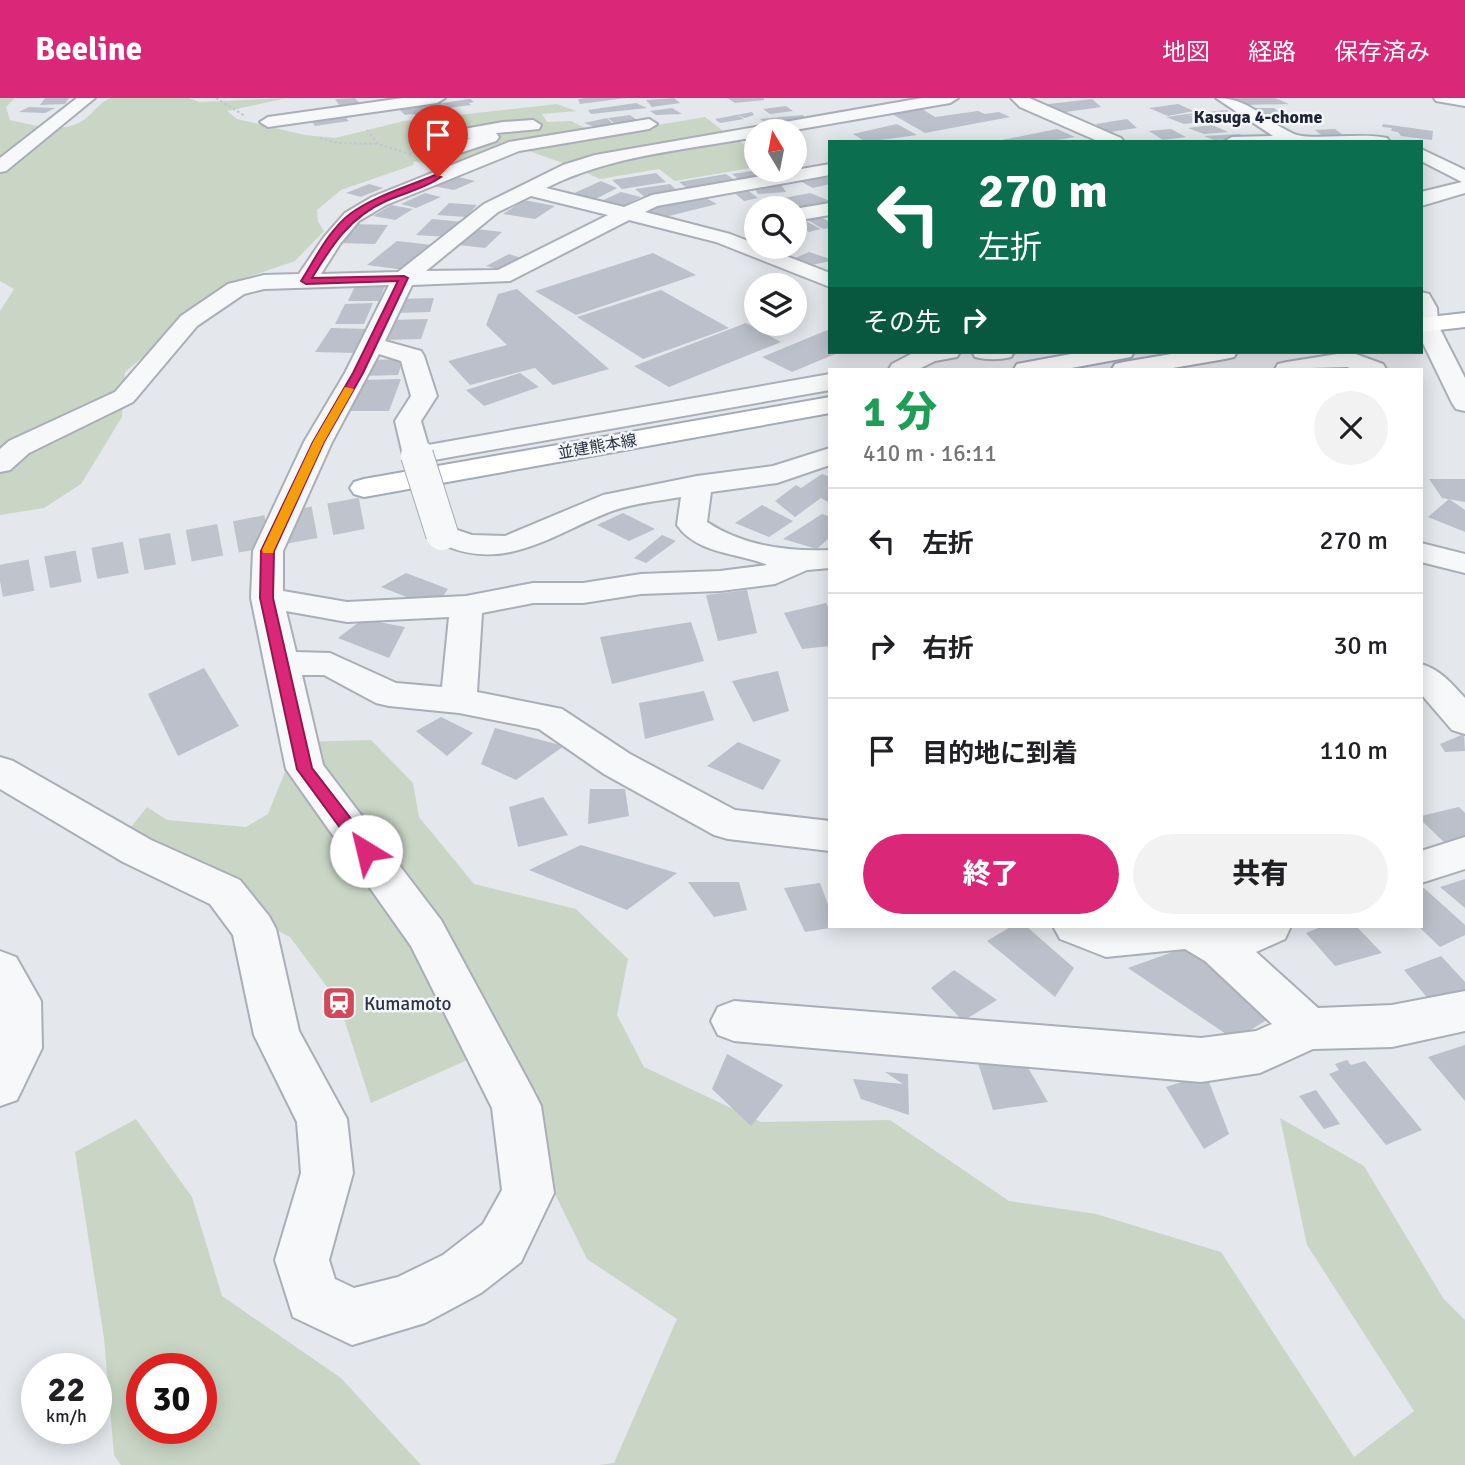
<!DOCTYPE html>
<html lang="ja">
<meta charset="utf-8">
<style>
:root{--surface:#fff;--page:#f2f2f2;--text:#202124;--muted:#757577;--line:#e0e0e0;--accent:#db2777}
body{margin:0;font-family:Signika,"Noto Sans JP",sans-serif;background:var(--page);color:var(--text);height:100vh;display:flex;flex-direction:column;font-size:26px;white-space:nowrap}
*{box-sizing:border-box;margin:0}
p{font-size:23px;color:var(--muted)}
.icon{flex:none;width:38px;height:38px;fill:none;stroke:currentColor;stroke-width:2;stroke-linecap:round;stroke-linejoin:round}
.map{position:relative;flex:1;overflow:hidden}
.details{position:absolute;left:828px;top:270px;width:595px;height:560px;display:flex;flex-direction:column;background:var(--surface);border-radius:0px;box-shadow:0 4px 18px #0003}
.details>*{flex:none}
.top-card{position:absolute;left:828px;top:42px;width:595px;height:214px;border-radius:0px;box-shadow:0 4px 18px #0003;background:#0b6e4f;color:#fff;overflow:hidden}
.needle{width:46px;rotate:350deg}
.buttons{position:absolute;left:744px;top:21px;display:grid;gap:14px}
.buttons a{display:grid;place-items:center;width:63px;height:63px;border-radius:50%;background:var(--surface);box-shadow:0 4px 18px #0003;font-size:35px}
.speed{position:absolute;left:21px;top:1255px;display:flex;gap:14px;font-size:35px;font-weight:700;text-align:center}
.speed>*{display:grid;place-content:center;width:91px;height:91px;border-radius:50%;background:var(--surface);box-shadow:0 4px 18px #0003;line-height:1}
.speed small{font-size:18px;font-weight:400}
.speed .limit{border:10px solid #d22;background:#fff;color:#111}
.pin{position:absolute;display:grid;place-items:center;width:60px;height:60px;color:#fff;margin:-72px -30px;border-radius:50% 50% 50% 0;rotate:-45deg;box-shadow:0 0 7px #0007}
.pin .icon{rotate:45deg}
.me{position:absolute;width:77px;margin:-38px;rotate:324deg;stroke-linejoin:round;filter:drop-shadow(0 0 5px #0008)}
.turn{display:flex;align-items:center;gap:24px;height:147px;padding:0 35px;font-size:32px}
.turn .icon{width:91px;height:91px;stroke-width:2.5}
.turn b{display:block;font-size:49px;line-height:60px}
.then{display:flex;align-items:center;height:66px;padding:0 35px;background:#0003;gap:14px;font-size:26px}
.round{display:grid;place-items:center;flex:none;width:74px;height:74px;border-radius:37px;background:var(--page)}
.summary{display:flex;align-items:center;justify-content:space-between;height:119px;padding:0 35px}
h1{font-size:42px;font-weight:800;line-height:52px;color:#1e9e55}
.button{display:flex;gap:14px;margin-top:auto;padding:14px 35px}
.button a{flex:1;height:80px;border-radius:42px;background:var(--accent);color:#fff;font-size:28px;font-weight:800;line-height:80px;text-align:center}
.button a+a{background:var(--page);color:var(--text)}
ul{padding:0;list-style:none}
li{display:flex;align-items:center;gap:21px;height:105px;padding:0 35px;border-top:2px solid var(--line)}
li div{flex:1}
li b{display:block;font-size:26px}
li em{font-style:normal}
header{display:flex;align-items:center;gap:42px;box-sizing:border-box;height:98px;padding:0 35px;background:var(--accent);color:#fff}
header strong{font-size:33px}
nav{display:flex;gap:38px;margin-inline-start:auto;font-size:24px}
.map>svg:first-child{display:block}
.green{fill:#c9d6c5;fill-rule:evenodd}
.building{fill:#bbc0ca}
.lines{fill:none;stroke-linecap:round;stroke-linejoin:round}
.major-tunnel{stroke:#bfc3cb;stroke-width:32;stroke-dasharray:32 16;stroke-linecap:butt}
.minor-casing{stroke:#a9aeb7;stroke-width:4}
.major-casing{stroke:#a3abb8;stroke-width:4}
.path{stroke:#c2c5cb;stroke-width:2;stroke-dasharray:2.5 2.5;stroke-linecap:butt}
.minor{fill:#f7f8fa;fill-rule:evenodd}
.major{fill:#fff;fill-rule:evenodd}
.minor-bridge-casing{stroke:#a9aeb7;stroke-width:34;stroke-linecap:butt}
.minor-bridge{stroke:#f7f8fa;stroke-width:32}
.route{fill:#db2777;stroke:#8e194d;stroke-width:2}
.slow{fill:#f59e0b}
.labels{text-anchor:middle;stroke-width:5;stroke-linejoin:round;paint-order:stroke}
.far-street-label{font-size:16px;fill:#2b3445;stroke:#f4f6f9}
.far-neighbourhood-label{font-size:18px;font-weight:bold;fill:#1d2536;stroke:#f4f6f9}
.poi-label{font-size:19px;fill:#2b3445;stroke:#f4f6f9;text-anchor:start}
</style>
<header>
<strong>Beeline</strong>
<nav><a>地図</a><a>経路</a><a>保存済み</a></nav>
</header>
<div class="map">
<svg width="1465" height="1367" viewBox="0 0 1465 1367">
<rect width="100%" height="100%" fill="#e4e7ec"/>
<g class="green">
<path d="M0,0H15L6,9L10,22C34,27 64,37 85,21C95,14 99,4 111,0H189L199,4L287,0L227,13L237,21L305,37L335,40L404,23L557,6L576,13L542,16L547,24L571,23L591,33L449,72L414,63L413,67L341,92L317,112L318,124L324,133L295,163L233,184L125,274L122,319L81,386L44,410L0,417V213L14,191L0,183Z"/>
<polygon points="705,19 727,36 571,68 521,50"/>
<polygon points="732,40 756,53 756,69 675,83 659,71 600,81 580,72 598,64"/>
<polygon points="371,642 413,685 419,719 474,786 576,811 628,861 617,917 644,969 761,1024 890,1022 1009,1103 1096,1116 1221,1154 1354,1359 1414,1313 1307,1147 1280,1020 1364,1068 1443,1200 1465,1222 1465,1367 599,1367 614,1365 677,1221 587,1161 554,1094 537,993 474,959 371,1005 339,905 290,839 214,800 120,743 147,709 167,722 246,729 268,716 297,644"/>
<path d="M136,1021L192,1099L222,1198L341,1280L421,1367H121L114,1357L104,1240L75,1054ZM201,1270V1330H142V1270Z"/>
</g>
<g class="building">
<polygon points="45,0 69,0 65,6 40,7"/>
<polygon points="355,0 359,5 340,8 335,1"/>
<polygon points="626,0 580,6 578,1 586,0"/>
<polygon points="674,0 680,5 652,9 646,2"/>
<polygon points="727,0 764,0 764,2 735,5"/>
<polygon points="1230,0 1275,0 1289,6 1241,7"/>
<polygon points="470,1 474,4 469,5 471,7 448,10 442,5"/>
<polygon points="1092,1 1101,9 1059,15 1040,7"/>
<polygon points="440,4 450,13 416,18 414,16 405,17 398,10"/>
<polygon points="636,5 647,10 591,16 588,12"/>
<polygon points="1178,6 1194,13 1168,18 1149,10"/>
<polygon points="786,8 793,13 770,16 763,11"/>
<polygon points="29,9 55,10 45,15 19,14"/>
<polygon points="672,10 682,16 656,17 650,13"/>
<polygon points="1254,10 1274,10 1279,14 1263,19"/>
<polygon points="922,11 935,19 978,13 985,16 999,14 1010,19 925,35 892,16"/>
<polygon points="1226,12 1240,20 1209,23 1187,16"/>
<polygon points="752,14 754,17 745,20 737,17 744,21 720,25 715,21"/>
<polygon points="1187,16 1203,24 1184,26 1166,19"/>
<polygon points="343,17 349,23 315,28 310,21"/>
<polygon points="630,17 637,22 615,26 608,20"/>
<polygon points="803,17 807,23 767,27 760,21"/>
<polygon points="607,20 613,26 595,29 584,25"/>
<polygon points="1267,20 1304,20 1309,26 1276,27"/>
<polygon points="1127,21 1137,30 1103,35 1096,26"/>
<polygon points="897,26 917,37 866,44 853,36"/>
<polygon points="1383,26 1433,33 1432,42 1401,38 1398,34 1391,33 1392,30 1382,29"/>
<polygon points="1212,27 1228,34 1204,36 1188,30"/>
<polygon points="1057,31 1075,39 1046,44 992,44"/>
<polygon points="1171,31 1186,39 1163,42 1149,33"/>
<polygon points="1335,31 1343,37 1324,39 1315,32"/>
<polygon points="1240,36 1246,40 1214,42 1204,38"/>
<polygon points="753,73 765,81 743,85 732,76"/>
<polygon points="656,75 666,84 622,91 612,82"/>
<polygon points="726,76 739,85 692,94 679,84"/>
<polygon points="821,77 830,81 830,86 813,90 798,82"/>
<polygon points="454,78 475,83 454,92 433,88"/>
<polygon points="601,83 617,90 592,103 570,97"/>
<polygon points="780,85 786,94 758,96 753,87"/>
<polygon points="369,86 383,90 361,99 346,95"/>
<polygon points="670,86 681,96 647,101 635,91"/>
<polygon points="746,91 758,100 744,103 733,94"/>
<polygon points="621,94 641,99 617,111 597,105"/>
<polygon points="425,95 441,99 416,110 401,106"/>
<polygon points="810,95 830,103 830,105 794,112 781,110 768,103"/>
<polygon points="702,98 717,106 661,120 647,112"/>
<polygon points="524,102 555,108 535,121 503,116"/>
<polygon points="449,105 477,107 466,119 437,117"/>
<polygon points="391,107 413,111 395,122 373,118"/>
<polygon points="819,118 830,124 830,130 823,131 806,121"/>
<polygon points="432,121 464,124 448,139 416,137"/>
<polygon points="802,121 821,131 809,134 794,126 794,123"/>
<polygon points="351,126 388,127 375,146 336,145"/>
<polygon points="476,131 502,134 485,150 459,147"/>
<polygon points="397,143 432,147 404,172 367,167"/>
<polygon points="809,154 830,161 830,163 807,168 795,160"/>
<polygon points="653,155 696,177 576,217 535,193"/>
<polygon points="509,156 527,162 504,173 486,168"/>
<polygon points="386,185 379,203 348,203 356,186"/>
<polygon points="517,191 609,271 553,287 535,270 470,287 448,263 507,247 486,227 498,196"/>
<polygon points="661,192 729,230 643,261 577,219"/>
<polygon points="434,200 430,214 394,215 399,201"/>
<polygon points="373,205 364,226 335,226 345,206"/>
<polygon points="428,221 421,241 384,242 391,222"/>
<polygon points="746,225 781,244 669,289 634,268"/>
<polygon points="331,230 370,231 356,255 315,254"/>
<polygon points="830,231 830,254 840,254 792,274 762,259"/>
<polygon points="403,261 398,277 363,278 369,262"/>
<polygon points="520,275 539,289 484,308 466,292"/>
<polygon points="401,281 389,313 347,313 361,282"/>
<polygon points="822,376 830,379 830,405 821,400 795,419 775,403 796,387 801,390"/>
<polygon points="1429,381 1465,381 1465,404 1442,400"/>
<polygon points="1449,401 1465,412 1465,434 1428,419"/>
<polygon points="762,407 793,423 769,439 735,425"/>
<polygon points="623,415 655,431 629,443 597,427"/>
<polygon points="822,416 830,419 830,439 817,451 783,441"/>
<polygon points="662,437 676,443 646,465 634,460"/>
<polygon points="406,475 448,491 435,510 381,489"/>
<polygon points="747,492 757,535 718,543 706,497"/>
<polygon points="826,505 830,512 830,548 802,551 784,515"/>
<polygon points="363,521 405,529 389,560 338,540"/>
<polygon points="691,524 704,563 612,586 600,539"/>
<polygon points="204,570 239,628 178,658 148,596"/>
<polygon points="778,573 789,613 753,624 732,583"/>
<polygon points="704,593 714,622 645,641 639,605"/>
<polygon points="441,619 473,635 447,658 416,633"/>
<polygon points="495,630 564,648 516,682 481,666"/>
<polygon points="1464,636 1465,653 1445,654 1440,646"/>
<polygon points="738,644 781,662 763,692 707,668"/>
<polygon points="590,691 625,691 629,718 588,726"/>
<polygon points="543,699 568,737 518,749 509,709"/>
<polygon points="1459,709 1465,715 1465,739 1447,747 1421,722 1421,718"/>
<polygon points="581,747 677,775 627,812 529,772"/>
<polygon points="1465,781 1465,810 1440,789"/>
<polygon points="688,784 739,784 747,812 714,819"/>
<polygon points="820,785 830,812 830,830 805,834 784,790"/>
<polygon points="1424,790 1465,827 1465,837 1440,849 1418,828 1421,828 1421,791"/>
<polygon points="1012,828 1026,828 1074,870 1055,899 987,843"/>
<polygon points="1323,828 1356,828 1382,855 1335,868 1306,835"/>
<polygon points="1184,850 1276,916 1235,942 1128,870"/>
<polygon points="1441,858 1465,884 1465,902 1436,910 1404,872"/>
<polygon points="954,872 997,902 963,923 931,890"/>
<polygon points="1465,947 1465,1003 1428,959"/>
<polygon points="727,956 783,987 751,1028 712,991"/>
<polygon points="1020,956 1048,1004 993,1012 978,965"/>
<polygon points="1347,962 1351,967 1365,963 1422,1032 1386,1047 1329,976 1339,972 1335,966"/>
<polygon points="885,974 908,976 909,1017 861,1001 853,981 903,986"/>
<polygon points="1206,976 1229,1036 1204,1051 1166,989"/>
<polygon points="1316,992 1340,1026 1324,1031 1299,998"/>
</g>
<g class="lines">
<polyline class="major-tunnel" points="0,483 369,414"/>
<g class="minor-casing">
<g id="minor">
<polygon points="77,0 95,0 6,73 0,74 0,60"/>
<polygon points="403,0 445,0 437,5 268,29 260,24 268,19"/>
<path d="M922,0H958L950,5L789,33H756V39C685,52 611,57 546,90L624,109L652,97L830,66V77L657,108L645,114L730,136L756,146V149H763L830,175V189L716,144L629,122L510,183L412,187L385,243L421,253L424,258L437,298L421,323L428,347L830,276V292L417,365L407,363L403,357L395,323L411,298L401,263L379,256L332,344L283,453V493L347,504L466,498L533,485H583L641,476L720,473L767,467C742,455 697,457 677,427L681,399C658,403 634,405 612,413C558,433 510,473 449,449C440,446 432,444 427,436L431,430L442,427L472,437L505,438L603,397L697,378L773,368L830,350V367L777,385L711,394L707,424C743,448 788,454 830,452V470L807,472L775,486L720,493L641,496L583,505H533L482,515L477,594L562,611L630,656L735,712L830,723V753L728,741L714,737L604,676L539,631L459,615L389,608L376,605L324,577H302L323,667L441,822L533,992L541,1008L554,1095L521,1164L481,1195L425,1225L352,1247L293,1219L275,1162L301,1075L297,1024L254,937L233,837L210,806L123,764L0,691V659L13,663L151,742L240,782L269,818L276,831L299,933L347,1021L353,1075L329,1162L335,1181L354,1190L398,1179L443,1157L483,1126L502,1092L492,1010L411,848L286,671L251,500L253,453L304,344L345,275L389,187L264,191L244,196L197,228L133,304L29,355L10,372L0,374V351L9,343L115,294L181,218L228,186L264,177L299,176L324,139L345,115L372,99L509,44L649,21L657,26L649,31L519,53L386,107L359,123L340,146L321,176L398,174L484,106L563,67L595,57ZM531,98L608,117L498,172L426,173L498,114ZM286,513L347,524L449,519L442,589L396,585L330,555L296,554Z"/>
<polygon points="1011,0 1029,0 1121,40 1124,44 1100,44 1020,9"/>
<path d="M1216,0C1250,0 1265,23 1294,36C1310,43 1362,34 1387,40L1390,44H1223L1232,39L1273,38Z"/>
<polygon points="1434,0 1465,0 1465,8 1436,3"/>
<path d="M533,22L541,27L539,31L496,35L499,39L496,43L451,58L422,42L431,37L503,24ZM471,40L452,47L448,44Z"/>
<polygon points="1421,51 1465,72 1465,95 1421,108 1421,94 1462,84 1421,63"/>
<polygon points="830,105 830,117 794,123 794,111"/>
<polygon points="1421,194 1429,196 1437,210 1438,227 1465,280 1465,313 1456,311 1452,305 1421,241"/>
<polygon points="915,254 960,254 957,259 935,263 919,271 889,271 892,266"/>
<path d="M972,254H1014L1011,259C999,262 987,262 975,259Z"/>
<polygon points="1350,254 1383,266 1386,271 1353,271 1347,269 1275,271 1278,266 1287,264"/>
<polygon points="1421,445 1465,456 1465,475 1421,464"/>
<path d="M1421,566C1441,572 1451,585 1465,600V636L1452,632L1421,596Z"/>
<polygon points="1465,739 1465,771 1421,785 1421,753"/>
<polygon points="1053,828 1291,828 1285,841 1256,854 1318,910 1392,907 1465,893 1465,933 1392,949 1313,951 1260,975 1201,984 734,943 718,937 711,923 718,909 734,903 1201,940 1256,933 1272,926 1205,863 1185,851 1106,859 1060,841"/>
<polygon points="0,853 16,859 41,903 42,950 17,1002 0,1008"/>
</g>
</g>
<g class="major-casing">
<g id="major">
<polygon points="1465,215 1465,229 1421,234 1421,220"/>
<polygon points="1082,254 1134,254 1131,259 1066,271 1014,271 1017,266"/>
<polygon points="1183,254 1237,254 1234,259 1225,261 1167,271 1112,271 1115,266 1124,264"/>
<polygon points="830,299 830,315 364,399 354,396 350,390 354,384 364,381"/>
</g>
</g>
<g class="path">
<polyline points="216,0 245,18"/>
<polyline points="367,32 378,46 413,57"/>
<polyline points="320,40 338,45 377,46"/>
</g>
<use href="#minor" class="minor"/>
<use href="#major" class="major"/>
<g class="minor-bridge-casing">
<polyline id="minor-bridge" points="417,357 442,436"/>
</g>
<use href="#minor-bridge" class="minor-bridge"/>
</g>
<path class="route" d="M435,77L441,79C426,90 404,95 386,103C350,119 332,147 312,180L404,178L408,180L363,275L324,344L274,453L273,500L312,670L372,748L374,753L372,757H360L297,671L260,500L261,453L313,344L353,275L398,183L306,186L301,183C315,161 329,132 350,116C374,98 407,89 435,77Z"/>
<polygon class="slow" points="345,289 354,291 324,344 274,452 273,455 263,455 262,452 313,344"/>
<defs>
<g id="station-square" transform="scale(1.75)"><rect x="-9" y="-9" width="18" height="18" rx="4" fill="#d1495b" stroke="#f4f6f9"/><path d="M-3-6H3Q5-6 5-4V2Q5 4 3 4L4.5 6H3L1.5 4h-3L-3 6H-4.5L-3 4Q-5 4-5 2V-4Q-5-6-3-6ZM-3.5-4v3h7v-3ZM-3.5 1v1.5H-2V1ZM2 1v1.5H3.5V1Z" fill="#fff"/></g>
</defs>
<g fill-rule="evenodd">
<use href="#station-square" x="339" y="905"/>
</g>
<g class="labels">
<g class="far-street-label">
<text transform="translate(597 348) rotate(-10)" y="6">並建熊本線</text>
</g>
<g class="far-neighbourhood-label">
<text x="1258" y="25">Kasuga 4-chome</text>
</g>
<g class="poi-label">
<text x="364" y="912">Kumamoto</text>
</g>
</g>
</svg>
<div class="buttons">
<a><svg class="needle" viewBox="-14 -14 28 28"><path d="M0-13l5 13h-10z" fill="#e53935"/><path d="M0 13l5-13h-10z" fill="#757577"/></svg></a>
<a><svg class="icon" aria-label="search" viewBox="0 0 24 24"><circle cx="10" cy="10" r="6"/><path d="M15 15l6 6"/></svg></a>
<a><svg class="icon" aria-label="layers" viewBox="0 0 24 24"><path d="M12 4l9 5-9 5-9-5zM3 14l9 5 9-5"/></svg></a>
</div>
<div class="speed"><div>22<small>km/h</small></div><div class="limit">30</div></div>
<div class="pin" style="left:438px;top:79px;background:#d93025"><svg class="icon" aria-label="arrive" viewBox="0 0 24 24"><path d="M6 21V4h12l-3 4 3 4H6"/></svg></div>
<svg class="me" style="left:366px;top:753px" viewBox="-20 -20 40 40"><circle r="19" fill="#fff"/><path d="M0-13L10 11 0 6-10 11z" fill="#db2777"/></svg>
<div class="top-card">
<div class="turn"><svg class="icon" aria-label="left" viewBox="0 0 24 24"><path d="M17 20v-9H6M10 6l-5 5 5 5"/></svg><div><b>270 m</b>左折</div></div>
<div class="then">その先<svg class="icon" aria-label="right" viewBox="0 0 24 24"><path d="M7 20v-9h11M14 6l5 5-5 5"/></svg></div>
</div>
<section class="details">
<div class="summary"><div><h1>1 分</h1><p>410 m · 16:11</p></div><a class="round"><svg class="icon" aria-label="close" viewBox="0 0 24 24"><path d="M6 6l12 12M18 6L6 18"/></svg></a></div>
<ul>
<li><svg class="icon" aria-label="left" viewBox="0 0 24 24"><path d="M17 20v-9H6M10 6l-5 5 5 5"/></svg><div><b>左折</b></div><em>270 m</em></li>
<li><svg class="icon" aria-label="right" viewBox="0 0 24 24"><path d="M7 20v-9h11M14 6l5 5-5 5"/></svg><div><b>右折</b></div><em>30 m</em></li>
<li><svg class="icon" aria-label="arrive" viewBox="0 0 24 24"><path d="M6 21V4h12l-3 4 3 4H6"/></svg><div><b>目的地に到着</b></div><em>110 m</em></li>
</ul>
<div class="button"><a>終了</a><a>共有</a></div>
</section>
</div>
